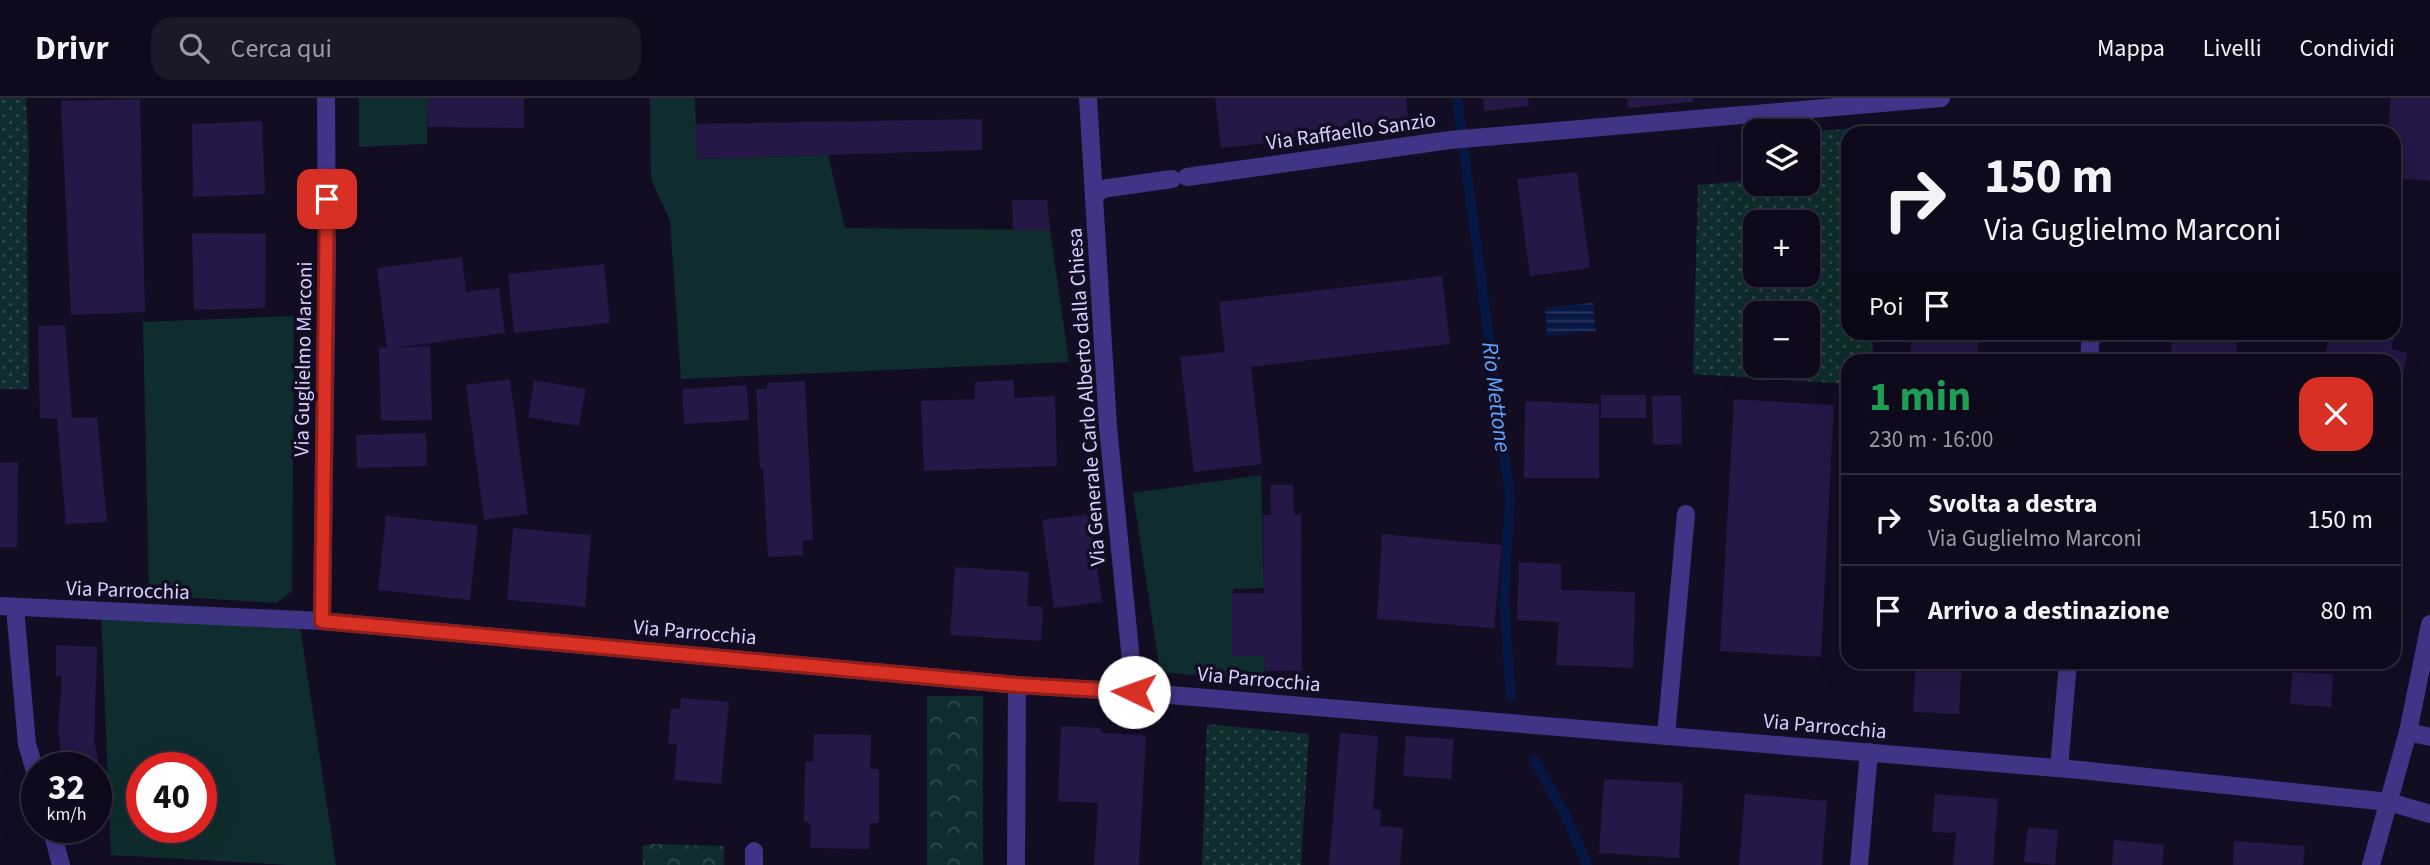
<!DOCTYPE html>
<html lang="it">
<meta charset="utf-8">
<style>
:root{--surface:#0e0a1b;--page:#1c1828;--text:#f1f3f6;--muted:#9b9aa3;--line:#2e2b3a}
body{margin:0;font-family:"Source Sans 3",sans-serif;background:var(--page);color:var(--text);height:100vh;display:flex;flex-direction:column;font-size:26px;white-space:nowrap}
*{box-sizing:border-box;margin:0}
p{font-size:23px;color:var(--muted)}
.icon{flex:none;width:38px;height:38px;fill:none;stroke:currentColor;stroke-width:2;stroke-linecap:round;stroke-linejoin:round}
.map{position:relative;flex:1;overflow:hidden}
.drawer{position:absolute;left:1841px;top:256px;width:560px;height:315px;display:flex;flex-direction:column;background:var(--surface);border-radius:21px;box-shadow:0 7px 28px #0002,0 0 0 2px var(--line)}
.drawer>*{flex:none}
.hud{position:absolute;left:1841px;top:28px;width:560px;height:214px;border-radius:21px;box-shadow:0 7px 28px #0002,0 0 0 2px var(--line);background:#0e0a1b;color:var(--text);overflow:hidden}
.buttons{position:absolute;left:1743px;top:21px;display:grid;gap:14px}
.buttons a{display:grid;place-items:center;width:77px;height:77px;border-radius:14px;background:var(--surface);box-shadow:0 7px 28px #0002,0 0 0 2px var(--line);font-size:35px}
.speed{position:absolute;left:21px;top:654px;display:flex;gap:14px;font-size:35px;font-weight:700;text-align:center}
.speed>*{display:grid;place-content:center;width:91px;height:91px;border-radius:50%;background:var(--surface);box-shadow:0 7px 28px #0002,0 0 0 2px var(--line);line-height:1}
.speed small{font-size:18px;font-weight:400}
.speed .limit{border:10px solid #d22;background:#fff;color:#111}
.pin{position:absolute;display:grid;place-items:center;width:60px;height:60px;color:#fff;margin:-30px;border-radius:14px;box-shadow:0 4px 10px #0006}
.me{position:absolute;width:77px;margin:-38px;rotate:273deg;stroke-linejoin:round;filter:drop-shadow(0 0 5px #0008)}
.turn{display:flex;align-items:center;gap:24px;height:147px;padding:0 28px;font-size:32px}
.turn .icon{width:91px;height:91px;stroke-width:2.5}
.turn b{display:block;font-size:49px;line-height:60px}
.then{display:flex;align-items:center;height:66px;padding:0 28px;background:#0003;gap:14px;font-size:26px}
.round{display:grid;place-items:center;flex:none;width:74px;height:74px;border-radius:21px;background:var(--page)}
.headline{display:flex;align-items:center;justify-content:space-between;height:119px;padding:0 28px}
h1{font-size:42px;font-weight:700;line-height:52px;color:#1e9e55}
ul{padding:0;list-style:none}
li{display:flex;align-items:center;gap:21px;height:91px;padding:0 28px;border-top:2px solid var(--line)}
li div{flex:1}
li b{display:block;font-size:26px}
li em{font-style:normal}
header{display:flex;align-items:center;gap:42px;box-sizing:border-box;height:98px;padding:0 35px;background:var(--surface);border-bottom:2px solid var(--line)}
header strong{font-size:33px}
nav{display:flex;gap:38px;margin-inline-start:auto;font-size:24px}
.search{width:490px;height:63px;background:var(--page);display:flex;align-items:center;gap:18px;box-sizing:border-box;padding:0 24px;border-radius:21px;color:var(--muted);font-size:26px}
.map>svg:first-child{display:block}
.grass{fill:url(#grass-dots);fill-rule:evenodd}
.forest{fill:url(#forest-crowns)}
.garden{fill:#0f2d2e;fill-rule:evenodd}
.water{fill:url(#water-rules)}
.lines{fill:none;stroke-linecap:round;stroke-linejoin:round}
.stream{stroke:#061743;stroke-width:10}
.building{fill:#251746}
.minor{stroke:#3f3486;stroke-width:18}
.route-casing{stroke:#8d1f18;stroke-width:18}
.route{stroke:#d93025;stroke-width:12}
.labels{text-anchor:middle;stroke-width:7;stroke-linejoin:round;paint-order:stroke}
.street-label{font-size:21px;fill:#d9d0ff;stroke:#130d24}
.water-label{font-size:23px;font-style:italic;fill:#5ea6ff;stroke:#130d24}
</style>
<header>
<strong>Drivr</strong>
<div class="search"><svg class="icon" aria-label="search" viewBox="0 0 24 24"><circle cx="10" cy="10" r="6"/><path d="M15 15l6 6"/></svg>Cerca qui</div>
<nav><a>Mappa</a><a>Livelli</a><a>Condividi</a></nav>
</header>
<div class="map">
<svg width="2430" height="767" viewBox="0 0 2430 767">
<defs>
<pattern id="grass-dots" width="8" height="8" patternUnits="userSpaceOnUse" patternTransform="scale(1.75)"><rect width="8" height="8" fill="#0f2d2e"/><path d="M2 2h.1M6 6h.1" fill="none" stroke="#314a4d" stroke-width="1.8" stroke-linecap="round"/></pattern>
<pattern id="forest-crowns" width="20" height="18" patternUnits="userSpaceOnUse" patternTransform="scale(1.75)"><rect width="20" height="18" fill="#0f2d2e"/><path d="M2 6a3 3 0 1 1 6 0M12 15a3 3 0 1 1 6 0" fill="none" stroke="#314a4d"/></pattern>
<pattern id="water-rules" width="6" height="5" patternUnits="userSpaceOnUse" patternTransform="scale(1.75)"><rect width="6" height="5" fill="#061743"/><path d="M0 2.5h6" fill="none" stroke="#2a385f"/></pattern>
</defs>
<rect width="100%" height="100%" fill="#130d24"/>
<g class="grass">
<polygon points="0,0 26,0 29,55 27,117 29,291 0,291"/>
<path d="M1889,27L1888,35H1848V234L1873,235L1872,262H1848V286L1693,276L1698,87L1755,82V86H1808V34ZM1755,124H1808V177H1755ZM1755,215H1808V268H1755Z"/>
<polygon points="1207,626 1309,636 1301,767 1202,767"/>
</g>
<g class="forest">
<rect x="927" y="598" width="56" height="169"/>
<polygon points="652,746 724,748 724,767 643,767 642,748"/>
</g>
<g class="garden">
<polygon points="359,0 428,0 427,46 359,49"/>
<polygon points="650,0 695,0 697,61 828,57 845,130 1050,132 1069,264 681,281 670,123 651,80"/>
<polygon points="294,218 292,493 276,505 149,497 143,224"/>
<polygon points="1261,377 1264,490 1233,491 1232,558 1265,558 1264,583 1160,574 1133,395"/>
<path d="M101,513L299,522L336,767H290L111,757ZM142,670H201V730H142Z"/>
</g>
<polygon class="water" points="1593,205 1596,233 1547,238 1545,210"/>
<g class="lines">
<g class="stream">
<polyline points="1457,0 1510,399 1504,503 1511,599"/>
<polyline points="1534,662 1566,718 1587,767"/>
</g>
</g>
<g class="building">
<polygon points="428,0 524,0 524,30 428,29"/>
<polygon points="1215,0 1406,0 1408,23 1314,34 1315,40 1221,50"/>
<polygon points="1483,0 1528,0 1529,8 1484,13"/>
<polygon points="1627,0 1693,0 1693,4 1628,10"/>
<polygon points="2391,0 2430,0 2430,83 2394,80 2394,35 2388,35"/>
<polygon points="140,1 145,214 71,217 61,3"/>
<polygon points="982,21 982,52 697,61 695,26"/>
<polygon points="262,23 265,96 193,99 192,26"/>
<polygon points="1577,74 1590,170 1530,178 1517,81"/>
<polygon points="1012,102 1047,102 1050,132 1013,132"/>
<polygon points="192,135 266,136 265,210 194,212"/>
<polygon points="462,159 466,194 499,190 505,235 393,250 430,248 432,322 381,323 379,249 387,250 377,170"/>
<polygon points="604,166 610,225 514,235 508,176"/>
<polygon points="1442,178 1450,246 1251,269 1262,366 1194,374 1180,259 1225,254 1219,204"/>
<polygon points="2394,215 2400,216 2391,251 2408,255 2396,300 2394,299 2394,262 2324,262 2331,234 2394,234"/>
<polygon points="65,227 72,320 97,319 107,424 66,426 57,321 40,320 38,228"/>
<polygon points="1912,234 1979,234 1977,262 1910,262"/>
<polygon points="2172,234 2237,234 2236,262 2154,262 2155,260 2171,260"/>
<polygon points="510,281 528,416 484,422 466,287"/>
<polygon points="534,282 586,291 579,328 528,319"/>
<polygon points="1014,282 1014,300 1055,298 1057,368 924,373 921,303 975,301 975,284"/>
<polygon points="805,283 813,442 802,443 803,457 768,459 763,370 760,371 756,291 767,291 767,285"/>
<polygon points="747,287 749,322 684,326 682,291"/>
<rect x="1601" y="297" width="45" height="23"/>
<polygon points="1681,297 1682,346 1653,347 1652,298"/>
<polygon points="1734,301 1834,307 1821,559 1720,553"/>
<polygon points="1525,303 1599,306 1599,380 1524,380"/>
<polygon points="426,335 427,368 357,370 356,337"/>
<polygon points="18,364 17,449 0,449 0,365"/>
<polygon points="1270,387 1293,387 1294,417 1301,416 1302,573 1265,573 1265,558 1232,558 1232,495 1264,495 1263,417 1271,417"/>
<polygon points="1090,416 1102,504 1054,510 1042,422"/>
<polygon points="386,418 478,427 470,502 378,492"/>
<polygon points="513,430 591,437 585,509 507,502"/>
<polygon points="1382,436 1502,447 1494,530 1377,521"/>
<polygon points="1519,464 1561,466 1561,492 1635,494 1633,570 1556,567 1559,524 1517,522"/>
<polygon points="955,469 1029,474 1027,508 1043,509 1041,543 950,537"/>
<polygon points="56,547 97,549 94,643 99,667 96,667 96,670 69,670 63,667 58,632 62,578 56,578"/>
<polygon points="1916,564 1962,564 1959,616 1913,614"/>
<polygon points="2292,574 2333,576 2331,609 2290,606"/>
<polygon points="681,600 729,604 721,686 674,682 677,646 668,645 671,610 680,611"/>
<polygon points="1061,628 1101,630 1101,635 1146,637 1139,767 1094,767 1098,705 1058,703"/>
<polygon points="1340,635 1378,638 1373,711 1381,712 1380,728 1403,730 1400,767 1329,767"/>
<polygon points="814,636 871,637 870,671 879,671 879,725 870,725 869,751 810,750 811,726 804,723 805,664 813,664"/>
<polygon points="1406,638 1454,641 1451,681 1403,678"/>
<polygon points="1604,681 1683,685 1679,760 1599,755"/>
<polygon points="1745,696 1827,703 1822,767 1739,767"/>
<polygon points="1935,696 1998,701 1993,767 1953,767 1956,735 1932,734"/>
<polygon points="2028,729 2058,732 2055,767 2024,764"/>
<polygon points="2114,742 2164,747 2162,767 2112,767"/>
<polygon points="2234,743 2305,748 2303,767 2233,767"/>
</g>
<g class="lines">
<g class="minor">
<polyline points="1088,0 1108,329 1134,594"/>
<polyline points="1187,79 1450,42 1941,0"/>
<polyline points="1094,99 1102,91 1172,81"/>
<polyline points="2089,262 2091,234"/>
<polyline points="0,508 322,523 1017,587 1134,594 2080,672 2389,704 2430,716"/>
<polyline points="15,510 27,646 37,680"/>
<polyline points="322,523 327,151 326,0"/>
<polyline points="2408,634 2430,639"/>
<polyline points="1666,638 1686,416"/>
<polyline points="2059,670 2068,564"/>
<polyline points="51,730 61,767"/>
<polyline points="754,767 754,753"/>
<polyline points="1016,767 1017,587"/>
<polyline points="1859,767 1869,654"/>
<polyline points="2371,767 2408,634 2430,526"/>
</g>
</g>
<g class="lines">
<g class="route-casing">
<polyline id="route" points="327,101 322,523 1017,587 1134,594"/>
</g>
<use href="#route" class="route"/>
</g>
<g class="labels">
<g class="street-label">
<text transform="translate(1351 33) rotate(-8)" y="7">Via Raffaello Sanzio</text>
<text transform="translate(303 261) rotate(-89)" y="7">Via Guglielmo Marconi</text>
<text transform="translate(1086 299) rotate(-94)" y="7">Via Generale Carlo Alberto dalla Chiesa</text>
<text transform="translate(128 492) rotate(2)" y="7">Via Parrocchia</text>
<text transform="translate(695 534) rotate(5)" y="7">Via Parrocchia</text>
<text transform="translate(1259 581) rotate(5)" y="7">Via Parrocchia</text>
<text transform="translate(1825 628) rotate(5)" y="7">Via Parrocchia</text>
</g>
<g class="water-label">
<text transform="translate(1497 299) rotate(83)" y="8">Rio Mettone</text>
</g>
</g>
</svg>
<div class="buttons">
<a><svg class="icon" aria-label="layers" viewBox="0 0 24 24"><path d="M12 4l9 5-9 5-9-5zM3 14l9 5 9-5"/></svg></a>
<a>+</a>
<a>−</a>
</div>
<div class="speed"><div>32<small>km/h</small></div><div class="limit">40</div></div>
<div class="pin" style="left:327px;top:101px;background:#d93025"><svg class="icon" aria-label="arrive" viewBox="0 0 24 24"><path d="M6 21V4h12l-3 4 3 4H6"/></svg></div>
<svg class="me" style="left:1134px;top:594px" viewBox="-20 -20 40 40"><circle r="19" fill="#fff"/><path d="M0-13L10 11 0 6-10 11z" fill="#d93025"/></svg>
<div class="hud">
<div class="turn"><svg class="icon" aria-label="right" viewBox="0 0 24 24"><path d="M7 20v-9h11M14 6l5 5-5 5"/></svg><div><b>150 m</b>Via Guglielmo Marconi</div></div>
<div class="then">Poi<svg class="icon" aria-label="arrive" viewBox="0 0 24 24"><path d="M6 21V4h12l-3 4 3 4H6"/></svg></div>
</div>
<section class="drawer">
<div class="headline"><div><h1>1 min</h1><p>230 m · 16:00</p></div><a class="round" style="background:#d93025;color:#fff"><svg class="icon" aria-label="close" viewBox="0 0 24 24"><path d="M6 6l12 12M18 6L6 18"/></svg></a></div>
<ul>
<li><svg class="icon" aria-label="right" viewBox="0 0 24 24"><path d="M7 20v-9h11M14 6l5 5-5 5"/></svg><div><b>Svolta a destra</b><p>Via Guglielmo Marconi</p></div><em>150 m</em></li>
<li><svg class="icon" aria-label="arrive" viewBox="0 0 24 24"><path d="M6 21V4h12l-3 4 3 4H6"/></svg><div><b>Arrivo a destinazione</b></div><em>80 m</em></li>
</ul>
</section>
</div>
